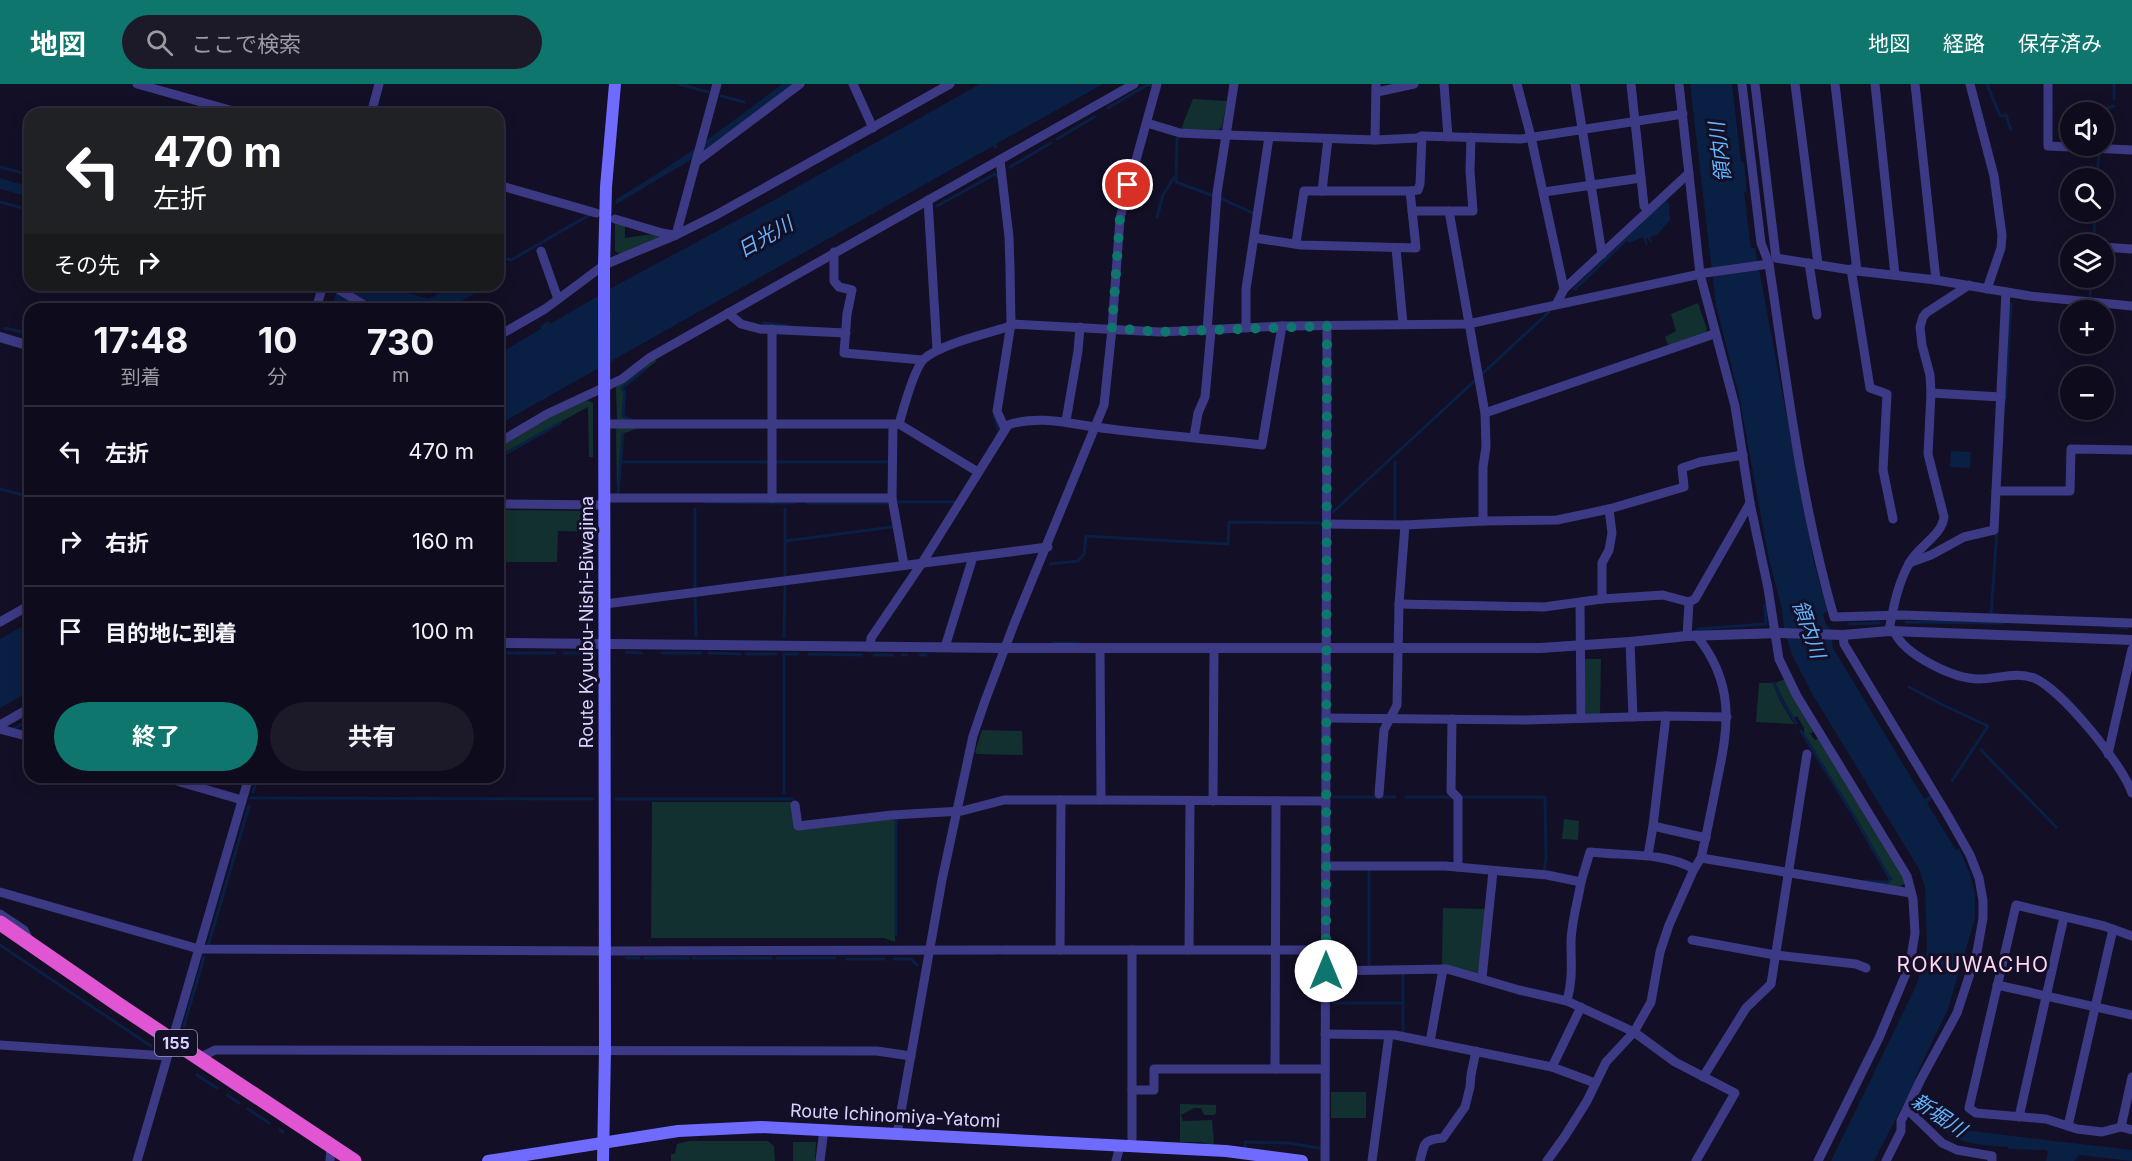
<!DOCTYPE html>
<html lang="ja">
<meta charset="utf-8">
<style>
:root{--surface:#0e0b1c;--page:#1c1929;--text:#f1f3f6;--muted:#9b9ba3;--line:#2e2b3b;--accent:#0f766e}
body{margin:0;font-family:Inter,"Noto Sans JP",sans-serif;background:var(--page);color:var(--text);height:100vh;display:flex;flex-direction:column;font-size:22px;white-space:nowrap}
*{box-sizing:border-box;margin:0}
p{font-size:20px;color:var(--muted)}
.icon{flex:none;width:33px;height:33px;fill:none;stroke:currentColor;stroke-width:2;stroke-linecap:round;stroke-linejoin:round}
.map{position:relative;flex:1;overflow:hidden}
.sheet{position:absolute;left:24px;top:219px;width:480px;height:480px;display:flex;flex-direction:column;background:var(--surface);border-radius:18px;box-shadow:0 3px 15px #0003,0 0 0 2px var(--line)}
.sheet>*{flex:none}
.top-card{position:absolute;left:24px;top:24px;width:480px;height:183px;border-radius:18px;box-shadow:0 3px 15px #0003,0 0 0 2px var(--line);background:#202124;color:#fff;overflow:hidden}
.tools{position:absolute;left:2060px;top:18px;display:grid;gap:12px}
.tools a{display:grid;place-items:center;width:54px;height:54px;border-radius:50%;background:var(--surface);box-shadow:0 3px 15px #0003,0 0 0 2px var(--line);font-size:30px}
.pin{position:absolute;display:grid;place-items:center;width:51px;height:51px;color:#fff;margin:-26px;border:3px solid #fff;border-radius:50%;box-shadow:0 2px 6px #0007}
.me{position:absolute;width:66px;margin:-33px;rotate:0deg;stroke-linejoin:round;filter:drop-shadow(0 0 4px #0008)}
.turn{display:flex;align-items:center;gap:21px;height:126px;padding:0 30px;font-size:27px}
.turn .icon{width:78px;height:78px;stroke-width:2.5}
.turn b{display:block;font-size:42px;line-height:51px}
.then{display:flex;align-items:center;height:57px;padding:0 30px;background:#0003;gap:12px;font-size:22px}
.eta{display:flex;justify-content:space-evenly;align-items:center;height:102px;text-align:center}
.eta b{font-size:36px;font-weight:700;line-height:42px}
.action{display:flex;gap:12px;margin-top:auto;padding:12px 30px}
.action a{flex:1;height:69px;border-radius:36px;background:var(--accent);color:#fff;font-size:24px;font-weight:700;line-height:69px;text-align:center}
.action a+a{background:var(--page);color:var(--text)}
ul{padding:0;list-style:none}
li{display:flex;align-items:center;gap:18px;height:90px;padding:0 30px;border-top:2px solid var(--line)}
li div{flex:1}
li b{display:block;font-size:22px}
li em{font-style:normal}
header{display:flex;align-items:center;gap:36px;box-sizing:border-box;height:84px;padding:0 30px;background:var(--accent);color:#fff}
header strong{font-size:28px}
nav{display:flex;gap:33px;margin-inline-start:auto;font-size:21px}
.search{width:420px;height:54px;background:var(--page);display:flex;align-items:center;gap:15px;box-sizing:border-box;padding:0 21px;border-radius:33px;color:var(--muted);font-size:22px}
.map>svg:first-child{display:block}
.green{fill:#12302f}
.water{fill:#0a1f44}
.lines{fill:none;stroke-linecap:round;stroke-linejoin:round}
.stream{stroke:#0a1f44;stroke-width:3}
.minor{stroke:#3d3a85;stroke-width:9}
.tertiary{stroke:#3d3a85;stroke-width:10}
.secondary{stroke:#6f6bff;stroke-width:12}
.trunk{stroke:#e055d1;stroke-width:15}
.route{stroke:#0f766e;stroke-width:10;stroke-dasharray:0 18}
.labels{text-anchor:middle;stroke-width:6;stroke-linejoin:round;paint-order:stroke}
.shield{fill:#130f26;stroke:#9e99be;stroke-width:1.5}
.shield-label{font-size:16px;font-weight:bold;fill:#d9d4ff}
.street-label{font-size:18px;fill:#d9d4ff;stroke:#130f26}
.water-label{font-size:20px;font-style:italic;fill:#62b6ff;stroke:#130f26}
.quarter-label{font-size:21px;letter-spacing:1.5px;fill:#ffd6f0;stroke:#130f26}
</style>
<header>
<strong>地図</strong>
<div class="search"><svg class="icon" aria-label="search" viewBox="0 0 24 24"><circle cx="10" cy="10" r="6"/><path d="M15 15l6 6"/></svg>ここで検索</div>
<nav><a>地図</a><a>経路</a><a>保存済み</a></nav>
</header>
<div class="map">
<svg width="2132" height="1077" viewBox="0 0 2132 1077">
<rect width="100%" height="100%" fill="#130f26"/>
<g class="green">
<polygon points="1193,15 1227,17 1222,43 1218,46 1181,45"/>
<polygon points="615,138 625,140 625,154 653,150 659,151 660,154 620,170 615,167"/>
<polygon points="1698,219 1707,245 1705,250 1669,263 1665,253 1676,247 1671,230"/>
<polygon points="653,275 657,277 621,304 624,308 622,332 633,337 617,337 616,303"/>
<polygon points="587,316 593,319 593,373 589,373 588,323 498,372 498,362 551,332"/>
<polygon points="618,343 638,344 622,350 617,410 616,346"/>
<polygon points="498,426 593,427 593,448 558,447 557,478 498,478"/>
<polygon points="1583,575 1601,575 1600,631 1586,631"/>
<polygon points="1785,595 1814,647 1810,650 1815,656 1819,654 1904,793 1904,800 1899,803 1853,797 1888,799 1893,794 1890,794 1855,732 1804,651 1804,644 1797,632 1793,634 1775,599"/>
<polygon points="1759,599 1773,599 1780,617 1794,640 1756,638"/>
<polygon points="982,646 1022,647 1023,671 977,670 975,668"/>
<polygon points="652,718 791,718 795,746 895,735 895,858 884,854 651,854"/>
<polygon points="1564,735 1579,737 1578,756 1562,755"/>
<polygon points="1443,824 1486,825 1480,888 1477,890 1442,882"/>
<rect x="1331" y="1008" width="35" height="26"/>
<polygon points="1180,1020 1216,1021 1216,1029 1214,1031 1204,1031 1201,1024 1194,1024 1181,1031 1183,1037 1212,1036 1214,1059 1212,1061 1201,1058 1180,1058"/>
<polygon points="689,1057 768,1057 774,1062 775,1077 671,1077 671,1070 675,1070 677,1060"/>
<polygon points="793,1058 816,1058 815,1077 793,1077"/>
</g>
<g class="water">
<path d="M782,0H794L692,75L615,121L616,115C675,81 728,41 782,0Z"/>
<polygon points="980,0 1103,0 996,60 998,64 995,65 993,62 498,341 498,270 541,245 540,242 548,237 550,240 617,201 758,125"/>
<path d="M1690,0H1732L1741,78H1744L1747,108H1744L1751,164H1755L1815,483L1828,527L1823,530L1826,540L1831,545L1833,564L1924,715L1930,711L1932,715L1927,719L1956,766L1959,764L1970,790L1975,810V834L1948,925L1915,994L1920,997V1006L1958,1044L1963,1046L2132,1066V1077L2079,1071L2074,1077H2046L2048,1068L2046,1066L2008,1065V1063C1992,1062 1970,1061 1955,1054C1936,1044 1928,1021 1905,1017L1874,1077H1831L1916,902L1927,866L1925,804L1919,785L1814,613L1793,573L1784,546L1782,525L1769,476L1739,312L1716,222Z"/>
<polygon points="0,94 30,103 30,113 0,105"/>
<polygon points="1666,116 1669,121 1670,136 1657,151 1650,153 1652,158 1650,159 1648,154 1646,155 1648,160 1646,161 1643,153 1629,159 1627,157 1575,207 1572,205"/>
<polygon points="336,201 379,201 429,215 454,201 492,201 490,204 486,203 447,225 376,225"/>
<polygon points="336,208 363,225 332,225"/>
<polygon points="1951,367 1971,368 1970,384 1950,383"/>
<polygon points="30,538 30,607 0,624 0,555"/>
</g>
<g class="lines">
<g class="stream">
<polyline points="679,0 708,8"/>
<polyline points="1987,0 2000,32 2006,31 2011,46"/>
<polyline points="2114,0 2114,15"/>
<polyline points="721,12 744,18"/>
<polyline points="1108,24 1147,1 1151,1"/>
<polyline points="2102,28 2102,26 2114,22"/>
<polyline points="1177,54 1176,98 1214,112"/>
<polyline points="1057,55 1094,33"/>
<polyline points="0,83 30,91"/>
<polyline points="1010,83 1051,59"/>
<polyline points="2097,94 2099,69"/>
<polyline points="1220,114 1255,130"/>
<polyline points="0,118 30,126"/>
<polyline points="937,122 995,90 999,93"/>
<polyline points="1157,133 1163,111 1175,92"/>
<polyline points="2094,158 2095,128"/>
<polyline points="498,173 511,176 591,130"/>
<polyline points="301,201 312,204"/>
<polyline points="425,201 432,201"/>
<polyline points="2090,212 2091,194"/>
<polyline points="764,239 789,242"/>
<polyline points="5,244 30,250"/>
<polyline points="2005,320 2011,220"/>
<polyline points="994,331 999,348 997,350"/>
<polyline points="634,337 623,332 625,308 622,304 644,286"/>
<polyline points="498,374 560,339"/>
<polyline points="620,378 768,378"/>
<polyline points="776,378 889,378"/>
<polyline points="1395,378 1395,438"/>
<polyline points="0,405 30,413"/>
<polyline points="618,410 623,350"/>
<polyline points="704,418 795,419"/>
<polyline points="899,418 956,418"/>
<polyline points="808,419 886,419"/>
<polyline points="785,425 785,493"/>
<polyline points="1333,428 1549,228"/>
<polyline points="785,457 892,443"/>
<polyline points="1050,480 1078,477 1084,470 1086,452 1228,460 1229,438 1319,439"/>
<polyline points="695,504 695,425"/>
<polyline points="695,511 696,552"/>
<polyline points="1991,530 1997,447"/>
<polyline points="1906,538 2003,539"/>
<polyline points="1849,540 1879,539"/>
<polyline points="2105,542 2127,544"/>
<polyline points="1698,545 1766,540 1765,521"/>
<polyline points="784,553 785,501"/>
<polyline points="1053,559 1078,559"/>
<polyline points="626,568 641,569"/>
<polyline points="500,569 555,569"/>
<polyline points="564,569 583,569"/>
<polyline points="662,569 701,569"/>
<polyline points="709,569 740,570"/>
<polyline points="746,570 776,570"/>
<polyline points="809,570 862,571"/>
<polyline points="874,571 893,571"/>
<polyline points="902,571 907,571"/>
<polyline points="920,571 926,571"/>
<polyline points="1774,599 1782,617 1796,639"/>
<polyline points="1909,603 1943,621 1988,642 1952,697"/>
<polyline points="15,644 30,636"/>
<polyline points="1801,647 1855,734 1890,795 1888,798 1865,797"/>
<polyline points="1981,666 2056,743"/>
<polyline points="253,708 258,693"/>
<polyline points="784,709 784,570 798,570"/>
<polyline points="1334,713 1395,713"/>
<polyline points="1406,713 1451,713"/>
<polyline points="1461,713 1545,713 1546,775 1544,788"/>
<polyline points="251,714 593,715"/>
<polyline points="616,715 792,715"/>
<polyline points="896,735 896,851"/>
<polyline points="0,861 151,962"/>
<polyline points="208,862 249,722"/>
<polyline points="626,874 639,874"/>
<polyline points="645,874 688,874"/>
<polyline points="693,874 771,874"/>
<polyline points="777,874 835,874"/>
<polyline points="847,875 884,875"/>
<polyline points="894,875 911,875 917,881"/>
<polyline points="1369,883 1369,785"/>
<polyline points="1334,919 1403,919"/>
<polyline points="184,942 204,873"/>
<polyline points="1403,948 1403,889"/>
<polyline points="197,991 217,1004"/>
<polyline points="227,1011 239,1019"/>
<polyline points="248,1025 269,1039"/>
<polyline points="280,1046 283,1048"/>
<polyline points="1245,1064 1245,1058 1288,1059 1319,1064"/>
</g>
<g class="minor">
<polyline points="137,0 244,30"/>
<polyline points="853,0 873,44"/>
<polyline points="1444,0 1448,53"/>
<polyline points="1517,0 1531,53 1564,205 1557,219"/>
<polyline points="1575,0 1602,170"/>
<polyline points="1631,0 1644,122 1648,127"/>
<polyline points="1679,0 1700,190 1735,322 1750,419 1768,504 1779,575 1797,612 1907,792 1913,815 1915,849 1910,880 1879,954 1818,1077"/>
<path d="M1742,0L1761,159L1769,180C1787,299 1801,418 1834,533L1902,531L2132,539"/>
<polyline points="1755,0 1776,174 1857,187 1936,196 2030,212 2132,222"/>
<polyline points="1795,0 1818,180"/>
<polyline points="1835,0 1857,187"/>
<polyline points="1875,0 1895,191"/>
<polyline points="1915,0 1936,196"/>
<polyline points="1970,0 1994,92 2002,151 2001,164 1987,205"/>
<polyline points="2048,0 2048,62 2132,66"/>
<polyline points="1377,8 1414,0"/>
<polyline points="371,30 379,0"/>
<polyline points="1147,39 1180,49 1225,51 1375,56 1417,54 1422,52 1521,55 1683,30"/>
<polyline points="1375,56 1376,0"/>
<polyline points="1000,76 1009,153 1010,184 1011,240 997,327 1005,345"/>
<polyline points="696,78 800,0"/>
<polyline points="498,101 596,129"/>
<polyline points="1322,107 1328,55"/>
<polyline points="1544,108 1641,94"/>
<polyline points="928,116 937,266"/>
<polyline points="1412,127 1473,127 1470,87 1471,53"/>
<polyline points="1449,127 1485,329 1486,363 1483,383 1483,437"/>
<polyline points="615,135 662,149 674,151"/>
<polyline points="676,151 717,0"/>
<polyline points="1255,154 1301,161 1416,164 1410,107 1418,106 1420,100 1422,52"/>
<polyline points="1296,159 1304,107 1410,107"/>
<polyline points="2103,163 2132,165"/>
<polyline points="1396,164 1403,240"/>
<polyline points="541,167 558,215"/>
<polyline points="834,168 834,197 839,203 852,206 847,230 844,269 922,276"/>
<polyline points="1809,179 1817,231"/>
<polyline points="1851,185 1870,304 1887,310 1883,386 1893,435"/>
<polyline points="323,201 336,204 371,225"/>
<polyline points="1564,205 1689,89"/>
<polyline points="316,225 323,201"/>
<polyline points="728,229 741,240 760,245 846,249"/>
<polyline points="1011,240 1160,248 1282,242 1468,240 1705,189 1769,180"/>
<polyline points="1246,244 1246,205 1269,53"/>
<polyline points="772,245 772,414"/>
<polyline points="1207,247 1217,109 1234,0"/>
<polyline points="498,252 545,225 604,181 676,151 716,131 950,0"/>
<polyline points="1931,309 2001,313"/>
<polyline points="1485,329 1714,250"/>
<polyline points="1066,337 1078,267 1080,243"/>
<path d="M605,340H899C903,326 914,284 924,275C940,260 989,249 1011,242"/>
<polyline points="899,340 978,388"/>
<polyline points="893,341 892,414 904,481"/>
<polyline points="1194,353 1198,329 1205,313 1211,247"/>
<polyline points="498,359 547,330 622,295 649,274 1134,0"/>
<polyline points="1996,407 2070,407 2071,365 2132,366"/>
<polyline points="605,414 892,414"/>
<polyline points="498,420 605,421"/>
<polyline points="1326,440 1405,441 1483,437 1557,436 1609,425 1684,403 1682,384 1700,378 1743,371"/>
<polyline points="1909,479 1931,471 1964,453 1994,446 2006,208"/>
<polyline points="1602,515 1602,479 1609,466 1612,449 1609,425"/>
<polyline points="1580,519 1581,634"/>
<polyline points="605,520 1048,463"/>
<polyline points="1399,520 1544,523 1602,515 1663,511 1689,518 1695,515 1750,419"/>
<polyline points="0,538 30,521"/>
<path d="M1889,547C1893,524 1898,498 1910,478C1919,462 1942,451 1944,433L1928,370L1931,309L1930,291L1922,261L1920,243L1923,233L1926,229L1969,201"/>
<path d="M1894,547C1904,571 1954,595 1979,595C1997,595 2017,587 2034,594C2061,605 2123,681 2132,709"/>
<polyline points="1843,551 1844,560 1948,732 1970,771 1979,794 1983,817 1983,834 1977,868 1957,929 1921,995 1901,1037 1901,1047 1886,1077"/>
<polyline points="1687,552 1689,518"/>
<polyline points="1630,558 1633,633"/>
<path d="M870,563L871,554L922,479L1008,341C1037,331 1067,339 1095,343C1150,351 1207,354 1262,361L1282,242"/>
<polyline points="945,563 973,473"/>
<polyline points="1666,632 1653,742 1706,754"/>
<polyline points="1326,634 1525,636 1666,632 1727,633"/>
<polyline points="1452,635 1451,707 1458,714 1458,783"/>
<polyline points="0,641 30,624"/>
<polyline points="0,645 30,653"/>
<polyline points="2108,670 2132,565"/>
<polyline points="163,693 242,716"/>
<polyline points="1379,710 1384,646 1397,621 1399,520 1405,441"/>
<polyline points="1101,716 1326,717"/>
<polyline points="1213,717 1214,564"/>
<polyline points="795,721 798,742 892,731 962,727 1004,716 1101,716 1100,564"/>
<polyline points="1648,771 1653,742"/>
<polyline points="1701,774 1911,809"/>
<path d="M1326,782H1445L1547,791L1581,798C1578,817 1571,839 1571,859C1571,881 1573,895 1567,917"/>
<path d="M1581,798L1590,768C1622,772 1666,768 1694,785"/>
<polyline points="0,808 199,865 605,867 998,866"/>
<polyline points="0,830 24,846 29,856"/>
<polyline points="2132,852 2104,842 2016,821 1969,1024 1976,1029 2046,1035 2077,1045 2102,1048 2121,1043 2132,1046"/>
<polyline points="1692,856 1775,871 1856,880 1866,884"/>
<polyline points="1002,866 1326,866"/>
<polyline points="1060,866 1061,716"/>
<polyline points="1132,866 1132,1063"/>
<polyline points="1189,866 1190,717"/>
<polyline points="1326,887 1447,885 1519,906 1567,917 1634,948 1675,978 1735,1009 1696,1077"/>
<polyline points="1482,894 1493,787"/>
<polyline points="1997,901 2132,931"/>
<polyline points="1325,950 1395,951 1552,983 1595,999"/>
<polyline points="1430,958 1443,885"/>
<polyline points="0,961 167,972"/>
<polyline points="199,974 215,966 877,967 911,972"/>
<polyline points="1552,983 1581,923"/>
<polyline points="1275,985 1276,717"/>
<polyline points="1703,993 1746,924 1771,900 1807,670"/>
<polyline points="1132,1006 1154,1006 1154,985 1325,985"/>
<polyline points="1907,1025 1942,1059 1957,1066 1992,1072 1992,1077"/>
<polyline points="2019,1033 2064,833"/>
<polyline points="2068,1042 2113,845"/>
<polyline points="2121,1043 2132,993"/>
<polyline points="897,1050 942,796 973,652 985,617 1014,540 1104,321 1112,245 1120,134 1157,0"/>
<polyline points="137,1077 249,693"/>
<polyline points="330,1077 331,1062"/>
<polyline points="820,1077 824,1045"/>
<polyline points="1116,1077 1120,1062"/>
<polyline points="1325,1077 1327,241"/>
<polyline points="1372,1077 1389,951"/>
<path d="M1420,1077C1425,1058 1423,1056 1443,1054L1465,1023L1470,1003L1471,991L1476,967"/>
<path d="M1547,1077L1565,1052L1587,1017L1606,978L1634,948L1651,918L1660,868L1669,841L1694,785L1701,774C1707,749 1712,723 1717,697C1729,641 1735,599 1696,551"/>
</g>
<g class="tertiary">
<polyline points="0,253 30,262"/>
<polyline points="498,559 1006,564 1540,564 1630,558 1687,552 1781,549 1843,551 1889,547 2132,556"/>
</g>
<g class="secondary">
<polyline points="488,1077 678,1047 761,1043 1226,1067 1302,1077"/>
<polyline points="603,1077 605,966 604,181 606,103 615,0"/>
</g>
<polyline class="trunk" points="0,839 119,921 354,1077"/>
</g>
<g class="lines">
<polyline class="route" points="1128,101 1120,134 1112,244 1160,248 1327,242 1326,887"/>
</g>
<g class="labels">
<rect class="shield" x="155" y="946" width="42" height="26" rx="4.5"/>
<g class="shield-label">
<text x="176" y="965">155</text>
</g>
<g class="street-label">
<text transform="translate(587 538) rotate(-90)" y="6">Route Kyuubu-Nishi-Biwajima</text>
<text transform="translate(895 1032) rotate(3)" y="6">Route Ichinomiya-Yatomi</text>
</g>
<g class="water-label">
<text transform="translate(1720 68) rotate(-97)" y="7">領内川</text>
<text transform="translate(765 153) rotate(-30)" y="7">日光川</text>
<text transform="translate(1809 545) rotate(71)" y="7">領内川</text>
<text transform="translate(1939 1031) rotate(34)" y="7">新堀川</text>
</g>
<g class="quarter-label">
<text x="1973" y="888">ROKUWACHO</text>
</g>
</g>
</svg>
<div class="tools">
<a><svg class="icon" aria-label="sound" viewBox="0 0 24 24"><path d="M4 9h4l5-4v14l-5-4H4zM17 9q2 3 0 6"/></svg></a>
<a><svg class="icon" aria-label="search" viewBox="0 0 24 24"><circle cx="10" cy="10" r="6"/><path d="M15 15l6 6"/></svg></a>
<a><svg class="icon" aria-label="layers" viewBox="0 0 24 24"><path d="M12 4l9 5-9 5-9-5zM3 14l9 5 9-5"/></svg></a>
<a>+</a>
<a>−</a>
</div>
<div class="pin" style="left:1128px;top:101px;background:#d93025"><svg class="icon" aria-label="arrive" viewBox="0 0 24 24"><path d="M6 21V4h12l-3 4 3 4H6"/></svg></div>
<svg class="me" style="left:1326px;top:887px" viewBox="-20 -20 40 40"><circle r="19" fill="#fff"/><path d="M0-13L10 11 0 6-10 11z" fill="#0f766e"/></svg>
<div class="top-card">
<div class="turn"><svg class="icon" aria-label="left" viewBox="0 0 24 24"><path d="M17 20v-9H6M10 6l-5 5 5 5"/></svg><div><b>470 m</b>左折</div></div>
<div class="then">その先<svg class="icon" aria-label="right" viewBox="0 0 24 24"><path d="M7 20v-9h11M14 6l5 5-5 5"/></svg></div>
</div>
<section class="sheet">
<div class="eta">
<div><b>17:48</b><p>到着</p></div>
<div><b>10</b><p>分</p></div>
<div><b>730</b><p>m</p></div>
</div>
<ul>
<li><svg class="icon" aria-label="left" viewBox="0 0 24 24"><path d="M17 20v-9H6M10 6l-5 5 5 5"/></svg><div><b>左折</b></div><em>470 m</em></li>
<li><svg class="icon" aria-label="right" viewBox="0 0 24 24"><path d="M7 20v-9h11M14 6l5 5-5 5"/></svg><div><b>右折</b></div><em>160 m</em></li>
<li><svg class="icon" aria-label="arrive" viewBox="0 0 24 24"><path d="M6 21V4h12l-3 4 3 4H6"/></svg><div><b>目的地に到着</b></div><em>100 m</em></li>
</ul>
<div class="action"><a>終了</a><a>共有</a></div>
</section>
</div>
